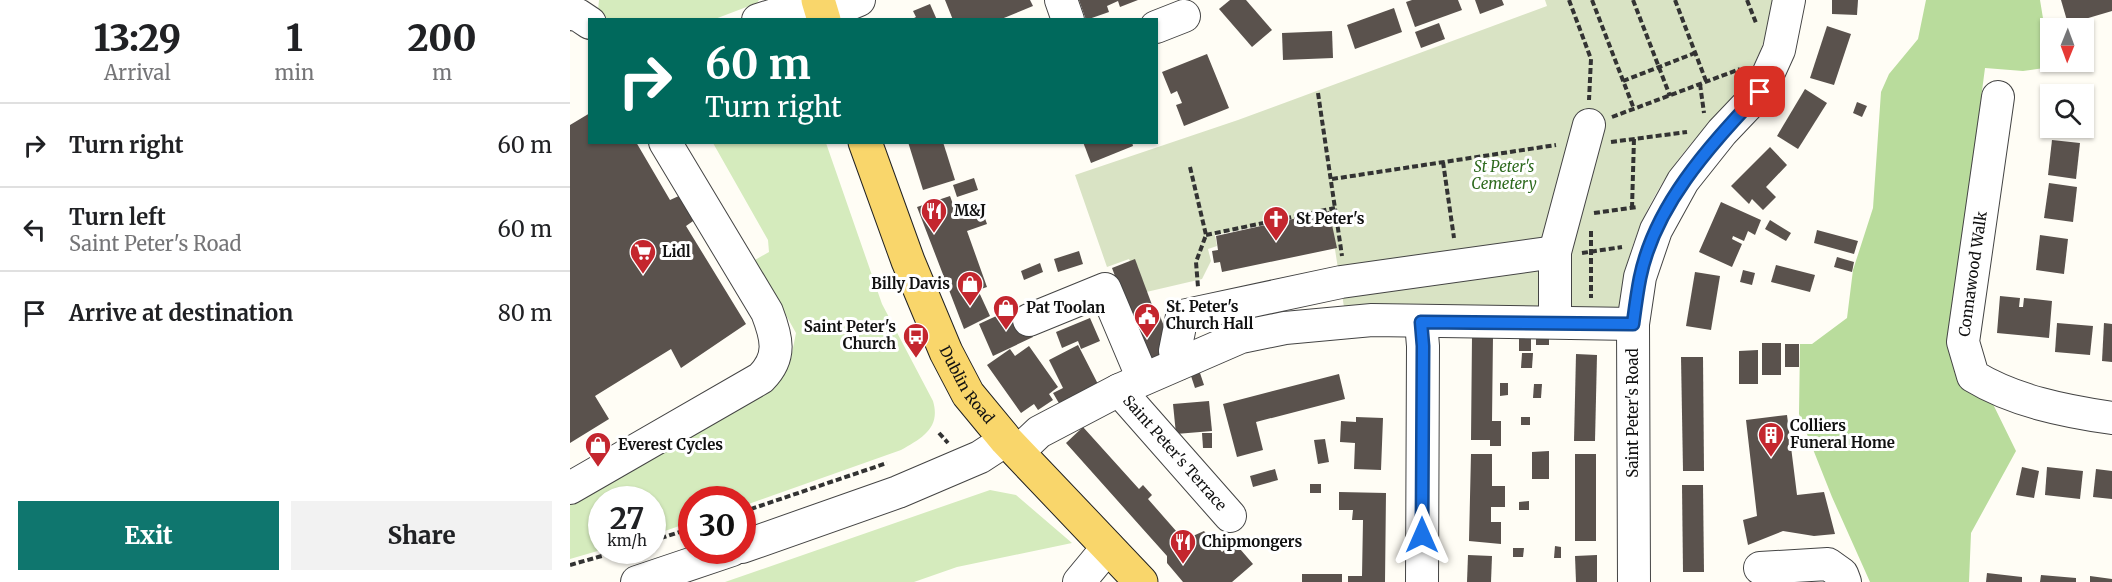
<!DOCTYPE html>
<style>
:root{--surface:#fff;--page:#f2f2f2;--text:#202124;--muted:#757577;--line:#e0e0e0;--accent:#0f766e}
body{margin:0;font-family:Merriweather,serif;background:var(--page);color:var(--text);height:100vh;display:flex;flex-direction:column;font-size:22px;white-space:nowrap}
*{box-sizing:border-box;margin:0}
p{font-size:20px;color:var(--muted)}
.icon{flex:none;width:33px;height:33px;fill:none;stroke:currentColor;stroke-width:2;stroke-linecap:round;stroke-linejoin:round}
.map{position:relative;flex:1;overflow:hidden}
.details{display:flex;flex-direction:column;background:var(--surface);width:570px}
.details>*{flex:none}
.guide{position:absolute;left:18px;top:18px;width:570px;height:126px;border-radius:0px;box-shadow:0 2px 4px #0004;background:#00695c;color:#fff;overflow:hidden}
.needle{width:39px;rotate:181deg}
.tools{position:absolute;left:1470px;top:18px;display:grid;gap:12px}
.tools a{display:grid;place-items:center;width:54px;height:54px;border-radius:0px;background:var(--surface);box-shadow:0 2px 4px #0004;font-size:30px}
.speed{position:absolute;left:18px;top:486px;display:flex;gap:12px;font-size:30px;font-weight:700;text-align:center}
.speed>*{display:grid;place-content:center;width:78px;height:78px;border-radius:50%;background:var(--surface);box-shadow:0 2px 4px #0004;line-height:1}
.speed small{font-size:15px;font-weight:400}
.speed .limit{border:9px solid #d22;background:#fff;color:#111}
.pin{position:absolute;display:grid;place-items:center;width:51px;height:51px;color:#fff;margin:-26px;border-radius:12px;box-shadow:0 3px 9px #0006}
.me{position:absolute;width:66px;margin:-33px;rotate:0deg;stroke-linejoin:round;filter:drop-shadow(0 0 4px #0008)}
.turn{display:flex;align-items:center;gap:21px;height:126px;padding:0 18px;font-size:27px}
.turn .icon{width:78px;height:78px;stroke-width:2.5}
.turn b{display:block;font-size:42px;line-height:51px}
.eta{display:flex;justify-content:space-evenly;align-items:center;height:102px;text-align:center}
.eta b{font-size:36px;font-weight:800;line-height:42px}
.cta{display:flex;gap:12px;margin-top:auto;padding:12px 18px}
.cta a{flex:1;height:69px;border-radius:0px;background:var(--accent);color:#fff;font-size:24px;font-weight:800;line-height:69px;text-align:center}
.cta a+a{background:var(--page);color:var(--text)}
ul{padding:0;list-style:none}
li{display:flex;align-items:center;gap:18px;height:84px;padding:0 18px;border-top:2px solid var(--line)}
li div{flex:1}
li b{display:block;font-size:22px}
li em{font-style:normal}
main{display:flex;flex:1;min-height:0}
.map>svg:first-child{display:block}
.green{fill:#d5ebbd}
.forest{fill:#b9dc9c}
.cemetery{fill:#d9e3c4}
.building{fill:#5a524d}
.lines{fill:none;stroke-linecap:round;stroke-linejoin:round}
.minor-casing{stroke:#444;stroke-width:34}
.major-casing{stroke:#222;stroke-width:35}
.path{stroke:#333;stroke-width:4;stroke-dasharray:6 3;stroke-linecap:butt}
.minor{stroke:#fff;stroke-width:32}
.major{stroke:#f9d66b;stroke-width:33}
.route-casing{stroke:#114b97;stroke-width:15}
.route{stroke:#1a73e8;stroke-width:10}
.labels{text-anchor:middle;stroke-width:6;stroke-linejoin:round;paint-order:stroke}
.park-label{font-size:15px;font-style:italic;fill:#2f6b1f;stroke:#fff}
.poi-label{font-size:15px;font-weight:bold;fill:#111;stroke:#fff;text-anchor:start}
.street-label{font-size:15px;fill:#111;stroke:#fff}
</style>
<main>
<section class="details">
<div class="eta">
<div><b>13:29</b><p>Arrival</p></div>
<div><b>1</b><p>min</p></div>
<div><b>200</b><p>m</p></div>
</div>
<ul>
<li><svg class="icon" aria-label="right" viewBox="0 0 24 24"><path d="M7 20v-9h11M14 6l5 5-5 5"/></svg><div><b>Turn right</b></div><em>60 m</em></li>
<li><svg class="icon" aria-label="left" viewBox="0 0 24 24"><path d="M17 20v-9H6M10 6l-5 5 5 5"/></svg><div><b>Turn left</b><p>Saint Peter's Road</p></div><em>60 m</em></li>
<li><svg class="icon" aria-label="arrive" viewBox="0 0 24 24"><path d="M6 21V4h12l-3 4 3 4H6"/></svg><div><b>Arrive at destination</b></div><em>80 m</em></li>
</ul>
<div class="cta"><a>Exit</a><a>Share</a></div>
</section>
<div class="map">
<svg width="1542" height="582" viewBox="0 0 1542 582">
<rect width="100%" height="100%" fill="#fffdf5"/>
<g class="green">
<polygon points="29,0 189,0 187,3 145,19 38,19 28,11"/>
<path d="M143,143H256L312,304L363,401C371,428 352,438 331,450L173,506L172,500H122L121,522L83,535L82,500H32L31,550L0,559V501L197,380L221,358L226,333L185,260L199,252L198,240Z"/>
<polygon points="420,490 446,495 502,543 387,567 344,582 155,582"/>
</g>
<polygon class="forest" points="1356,0 1470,0 1481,67 1453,71 1415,68 1379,343 1385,372 1401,387 1421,400 1446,451 1401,533 1399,582 1300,582 1262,497 1229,414 1230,344 1242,344 1277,318 1283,270 1303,208 1311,92 1319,74 1348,39"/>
<path class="cemetery" d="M975,0H1202C1194,82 1150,104 1106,163C1072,209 1052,262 1048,320H776L759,211L645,235L647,246L638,249L641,261L632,279L572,293L559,259L537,267L505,175L668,120L977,6Z"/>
<g class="building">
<polygon points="375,0 460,0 463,6 429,20 383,20"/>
<polygon points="509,0 568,0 550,7 548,1 537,6 539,12 516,20"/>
<polygon points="660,0 676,0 702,30 682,47 649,9"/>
<polygon points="842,0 888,0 892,10 845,27 836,2"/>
<polygon points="905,0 932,0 934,5 910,14"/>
<polygon points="1262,0 1288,0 1287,15 1262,14"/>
<polygon points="1491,0 1542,0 1542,11 1498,24"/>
<polygon points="360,4 367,20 340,20 346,17 343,11"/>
<polygon points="824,8 832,32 785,49 777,25"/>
<polygon points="869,23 875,39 851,48 845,32"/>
<polygon points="1257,26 1281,34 1264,85 1240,78"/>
<polygon points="762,31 763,58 713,60 712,33"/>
<polygon points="637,54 659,108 614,126 606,105 612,103 607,91 601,94 592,72"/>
<polygon points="1487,87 1515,91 1515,94 1486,94"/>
<polygon points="1235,89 1257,103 1228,149 1207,136"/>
<polygon points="1287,102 1297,106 1292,117 1283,113"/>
<polygon points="20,113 20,142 66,142 100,200 111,195 126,219 116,226 176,324 111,368 101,349 25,396 39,419 0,443 0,125"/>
<polygon points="1482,140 1510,143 1506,179 1478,175"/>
<polygon points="338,142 373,142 385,180 353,190"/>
<polygon points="513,142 562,142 563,146 521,163"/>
<polygon points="1200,147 1217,165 1196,187 1206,197 1193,210 1182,199 1179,204 1161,186"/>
<polygon points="404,178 408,190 387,197 383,185"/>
<polygon points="1479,183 1507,187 1503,222 1474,218"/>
<polygon points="380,196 388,218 412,210 417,224 397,231 417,287 408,290 420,316 394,329 347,207"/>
<polygon points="1151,202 1191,220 1185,235 1178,231 1174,241 1163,236 1162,239 1172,244 1162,267 1129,252"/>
<polygon points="759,211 767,248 652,272 650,262 644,263 642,251 648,250 646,236"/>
<polygon points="1200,220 1221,233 1216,241 1195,229"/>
<polygon points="1247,230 1288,241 1284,254 1244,243"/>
<polygon points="1470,235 1498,239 1494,274 1466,270"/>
<polygon points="509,251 513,264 488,272 484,259"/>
<polygon points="1267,257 1284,262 1282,272 1264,267"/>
<polygon points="565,259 585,313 562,322 542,268"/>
<polygon points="470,263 473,272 454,280 451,271"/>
<polygon points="1206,265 1245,275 1240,292 1201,282"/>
<polygon points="1173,270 1185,273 1182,285 1170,282"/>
<polygon points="1125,272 1150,276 1141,330 1116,326"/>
<polygon points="1430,296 1450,298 1449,307 1453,307 1454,298 1482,301 1479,338 1427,333"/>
<polygon points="448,306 463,337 423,356 409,324"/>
<polygon points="590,316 599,339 596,356 580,362 566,326"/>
<polygon points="520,318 530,341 511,349 508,341 492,348 486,332"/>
<polygon points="1487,323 1523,326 1520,355 1485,352"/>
<polygon points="1534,323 1542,324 1542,362 1532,361"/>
<rect x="949" y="333" width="12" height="18"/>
<rect x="966" y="335" width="13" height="10"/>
<polygon points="902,336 923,336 922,421 931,421 931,446 920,446 920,440 901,440"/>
<rect x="1192" y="343" width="19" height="32"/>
<rect x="1215" y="344" width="14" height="23"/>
<polygon points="508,345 530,388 490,405 483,393 493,388 479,360"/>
<polygon points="459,346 488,387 479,394 483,400 468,410 464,404 451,413 417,365 440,349 445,356"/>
<polygon points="1188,350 1188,384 1169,384 1169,351"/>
<polygon points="952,353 963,353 962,368 951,368"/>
<polygon points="1006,354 1027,355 1025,441 1004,441"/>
<polygon points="1111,357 1133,357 1134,471 1113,471"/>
<polygon points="627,364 634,385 625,388 618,367"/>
<polygon points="769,374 775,399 686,422 693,450 667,457 653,404"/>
<polygon points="930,383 938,383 938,395 930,396"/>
<polygon points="964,384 972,384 971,398 963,398"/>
<polygon points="639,401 642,431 606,434 603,404"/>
<polygon points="1217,415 1227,495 1254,492 1265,534 1244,536 1213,531 1178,545 1173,520 1187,516 1176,420"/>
<polygon points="786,417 813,418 811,470 784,469 785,443 770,442 771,421 786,422"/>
<rect x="951" y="417" width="9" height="8"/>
<polygon points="513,427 569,489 573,485 582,495 578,499 614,540 634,531 652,552 664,542 683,564 662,582 613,582 597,563 597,556 496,443"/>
<polygon points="632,433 642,433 642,448 633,448"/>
<polygon points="755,439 759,462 748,464 744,440"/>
<polygon points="979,451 979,479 962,479 962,452"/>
<polygon points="901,454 922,454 922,486 935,486 935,507 921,507 921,522 931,522 931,544 899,541"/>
<rect x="1005" y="454" width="21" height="87"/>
<polygon points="1452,467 1469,471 1464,498 1446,495"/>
<polygon points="1477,467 1513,471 1510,499 1475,495"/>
<polygon points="705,469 708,480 683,487 680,476"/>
<polygon points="1526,469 1542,471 1542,499 1523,497"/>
<rect x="740" y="484" width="11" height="9"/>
<polygon points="1112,485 1133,485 1134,572 1113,572"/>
<polygon points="769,492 816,493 815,582 778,582 778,576 792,576 793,520 782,520 783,510 769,510"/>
<polygon points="959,501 959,510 949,510 949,502"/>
<polygon points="985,546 991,547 991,558 984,558"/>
<polygon points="943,548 954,548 953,557 943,557"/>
<polygon points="898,555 922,556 921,582 897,582"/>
<polygon points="1027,555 1027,582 1006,582 1005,556"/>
<polygon points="1417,573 1452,577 1452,582 1416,582"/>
<rect x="732" y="574" width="40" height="8"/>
<polygon points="1471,575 1506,578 1506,582 1470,582"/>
<polygon points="1520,576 1542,579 1542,582 1520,582"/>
</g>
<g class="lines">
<g class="minor-casing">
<g id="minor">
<polyline points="491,0 498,20"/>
<polyline points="0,14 8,15 20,23"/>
<polyline points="253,15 289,0"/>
<polyline points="188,20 249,1"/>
<polyline points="586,27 614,16"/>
<path d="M1428,97L1393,342L1403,376C1444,401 1494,411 1542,418"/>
<polyline points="985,317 985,252 1019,125"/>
<polyline points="459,320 535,289 573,379"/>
<polyline points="851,322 853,346 852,582"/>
<polyline points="608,364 605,351 612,316 771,282 985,252"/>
<path id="s1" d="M549,390L660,516"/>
<polyline points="448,452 469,432 549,390 671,337 715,328 802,320 1063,324"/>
<path d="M0,488L191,378C212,357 207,338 197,312L95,142"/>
<polyline points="172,547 328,492 410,457 436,440"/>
<polyline points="1190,568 1258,564 1272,574 1275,582"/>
<polyline points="67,582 162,550"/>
<polyline points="509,582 538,547"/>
<polyline points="1064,582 1063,324 1070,277 1086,230 1113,181 1152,132 1190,92 1209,50 1219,0"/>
</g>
</g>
<g class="major-casing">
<g id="major">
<polyline points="248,0 254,20"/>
<path id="s2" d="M295,142L338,261L376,352L398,394L436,440L571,582"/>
</g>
</g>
<g class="path">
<polyline points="999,0 1021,59 1019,100"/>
<polyline points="1022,0 1064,109"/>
<polyline points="1063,0 1100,96"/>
<polyline points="1105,0 1136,81"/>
<polyline points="1177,0 1186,23"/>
<polyline points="1053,81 1125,53"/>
<polyline points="1130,84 1134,113"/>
<polyline points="748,93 772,256"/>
<polyline points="1042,117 1170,69"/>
<polyline points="1041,142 1117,132"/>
<polyline points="873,162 884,238"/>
<polyline points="620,167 636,235 626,262 628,287"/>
<polyline points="762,179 986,145"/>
<polyline points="1062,208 1064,138"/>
<polyline points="1024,213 1067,207"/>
<polyline points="1021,231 1021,298"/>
<polyline points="636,235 765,208"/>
<polyline points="1012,253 1052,247"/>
<polyline points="369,433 378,443"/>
<polyline points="172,512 317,463"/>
<polyline points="82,541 122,528"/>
<polyline points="0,565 53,550"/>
</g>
<use href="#minor" class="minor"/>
<use href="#major" class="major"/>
</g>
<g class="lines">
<g class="route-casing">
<path id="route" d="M852,535L853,346L851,322L1063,324C1065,309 1067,293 1070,278C1085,204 1140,146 1190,92"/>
</g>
<use href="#route" class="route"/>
</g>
<defs>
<g id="restaurant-pin" transform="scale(1.35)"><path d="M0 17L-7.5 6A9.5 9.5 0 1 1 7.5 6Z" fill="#c4262e" stroke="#fff"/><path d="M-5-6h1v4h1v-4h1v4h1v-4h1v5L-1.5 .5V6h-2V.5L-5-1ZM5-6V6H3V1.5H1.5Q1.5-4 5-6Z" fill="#fff"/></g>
<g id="church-pin" transform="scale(1.35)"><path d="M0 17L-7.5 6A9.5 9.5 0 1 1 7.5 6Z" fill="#c4262e" stroke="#fff"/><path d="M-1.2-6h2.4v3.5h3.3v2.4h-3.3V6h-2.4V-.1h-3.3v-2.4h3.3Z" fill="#fff"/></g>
<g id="supermarket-pin" transform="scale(1.35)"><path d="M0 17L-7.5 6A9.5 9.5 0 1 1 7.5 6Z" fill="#c4262e" stroke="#fff"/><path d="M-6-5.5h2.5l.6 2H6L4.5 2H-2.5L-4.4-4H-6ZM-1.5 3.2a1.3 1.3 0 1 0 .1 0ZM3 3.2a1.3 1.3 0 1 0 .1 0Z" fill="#fff"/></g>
<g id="shop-pin" transform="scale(1.35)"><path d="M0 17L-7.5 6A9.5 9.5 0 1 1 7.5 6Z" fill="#c4262e" stroke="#fff"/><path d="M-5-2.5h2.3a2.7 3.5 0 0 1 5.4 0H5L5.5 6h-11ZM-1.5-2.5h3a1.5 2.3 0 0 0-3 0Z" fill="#fff"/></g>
<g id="civic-pin" transform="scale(1.35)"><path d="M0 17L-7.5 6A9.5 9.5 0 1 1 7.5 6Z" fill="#c4262e" stroke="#fff"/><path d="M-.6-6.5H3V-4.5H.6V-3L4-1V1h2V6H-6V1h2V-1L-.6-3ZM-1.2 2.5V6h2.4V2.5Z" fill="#fff"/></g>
<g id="bus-pin" transform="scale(1.35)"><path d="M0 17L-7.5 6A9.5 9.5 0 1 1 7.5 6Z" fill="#c4262e" stroke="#fff"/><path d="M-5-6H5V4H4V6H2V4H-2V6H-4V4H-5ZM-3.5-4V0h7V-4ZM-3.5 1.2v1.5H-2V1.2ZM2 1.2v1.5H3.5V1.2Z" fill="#fff"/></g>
<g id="building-pin" transform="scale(1.35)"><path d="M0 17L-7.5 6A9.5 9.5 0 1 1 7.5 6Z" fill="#c4262e" stroke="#fff"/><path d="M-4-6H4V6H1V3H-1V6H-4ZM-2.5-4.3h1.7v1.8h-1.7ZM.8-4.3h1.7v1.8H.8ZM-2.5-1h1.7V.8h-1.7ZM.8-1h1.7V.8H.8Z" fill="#fff"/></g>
</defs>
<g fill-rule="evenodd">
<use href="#restaurant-pin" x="364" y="211"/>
<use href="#church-pin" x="706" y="219"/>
<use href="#supermarket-pin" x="73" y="252"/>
<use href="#shop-pin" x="400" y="284"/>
<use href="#shop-pin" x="436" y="308"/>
<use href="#civic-pin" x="577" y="316"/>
<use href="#bus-pin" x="346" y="336"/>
<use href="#building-pin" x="1201" y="435"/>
<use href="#shop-pin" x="28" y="445"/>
<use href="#restaurant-pin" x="613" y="542"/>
</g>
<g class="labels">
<g class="park-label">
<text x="934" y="172">St Peter's<tspan x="934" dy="17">Cemetery</tspan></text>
</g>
<g class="poi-label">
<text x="384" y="216">M&amp;J</text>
<text x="726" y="224">St Peter's</text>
<text x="92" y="257">Lidl</text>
<text x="380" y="289" text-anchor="end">Billy Davis</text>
<text x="596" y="312">St. Peter's<tspan x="596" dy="17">Church Hall</tspan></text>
<text x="456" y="313">Pat Toolan</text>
<text x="326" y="332" text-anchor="end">Saint Peter's<tspan x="326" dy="17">Church</tspan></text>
<text x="1220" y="431">Colliers<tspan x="1220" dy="17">Funeral Home</tspan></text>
<text x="48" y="450">Everest Cycles</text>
<text x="632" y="547">Chipmongers</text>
</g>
<g class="street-label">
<text transform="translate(1403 274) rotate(-82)" y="5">Connawood Walk</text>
<text dy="5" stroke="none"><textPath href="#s2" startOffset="264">Dublin Road</textPath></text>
<text transform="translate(1063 413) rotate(-90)" y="5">Saint Peter's Road</text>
<text dy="5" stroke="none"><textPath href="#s1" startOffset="84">Saint Peter's Terrace</textPath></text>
</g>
</g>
</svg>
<div class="tools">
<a><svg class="needle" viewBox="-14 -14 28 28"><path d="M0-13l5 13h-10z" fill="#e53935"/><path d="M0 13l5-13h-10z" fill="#757577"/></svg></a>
<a><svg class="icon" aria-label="search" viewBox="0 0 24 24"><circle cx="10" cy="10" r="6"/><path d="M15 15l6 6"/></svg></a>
</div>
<div class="speed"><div>27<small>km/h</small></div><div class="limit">30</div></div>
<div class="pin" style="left:1190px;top:92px;background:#d93025"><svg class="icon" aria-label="arrive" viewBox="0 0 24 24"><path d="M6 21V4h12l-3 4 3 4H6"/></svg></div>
<svg class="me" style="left:852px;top:535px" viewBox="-20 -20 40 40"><path d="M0-17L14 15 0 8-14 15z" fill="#1a73e8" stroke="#fff" stroke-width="4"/></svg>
<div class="guide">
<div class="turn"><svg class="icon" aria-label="right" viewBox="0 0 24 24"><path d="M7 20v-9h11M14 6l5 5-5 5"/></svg><div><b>60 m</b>Turn right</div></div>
</div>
</div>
</main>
